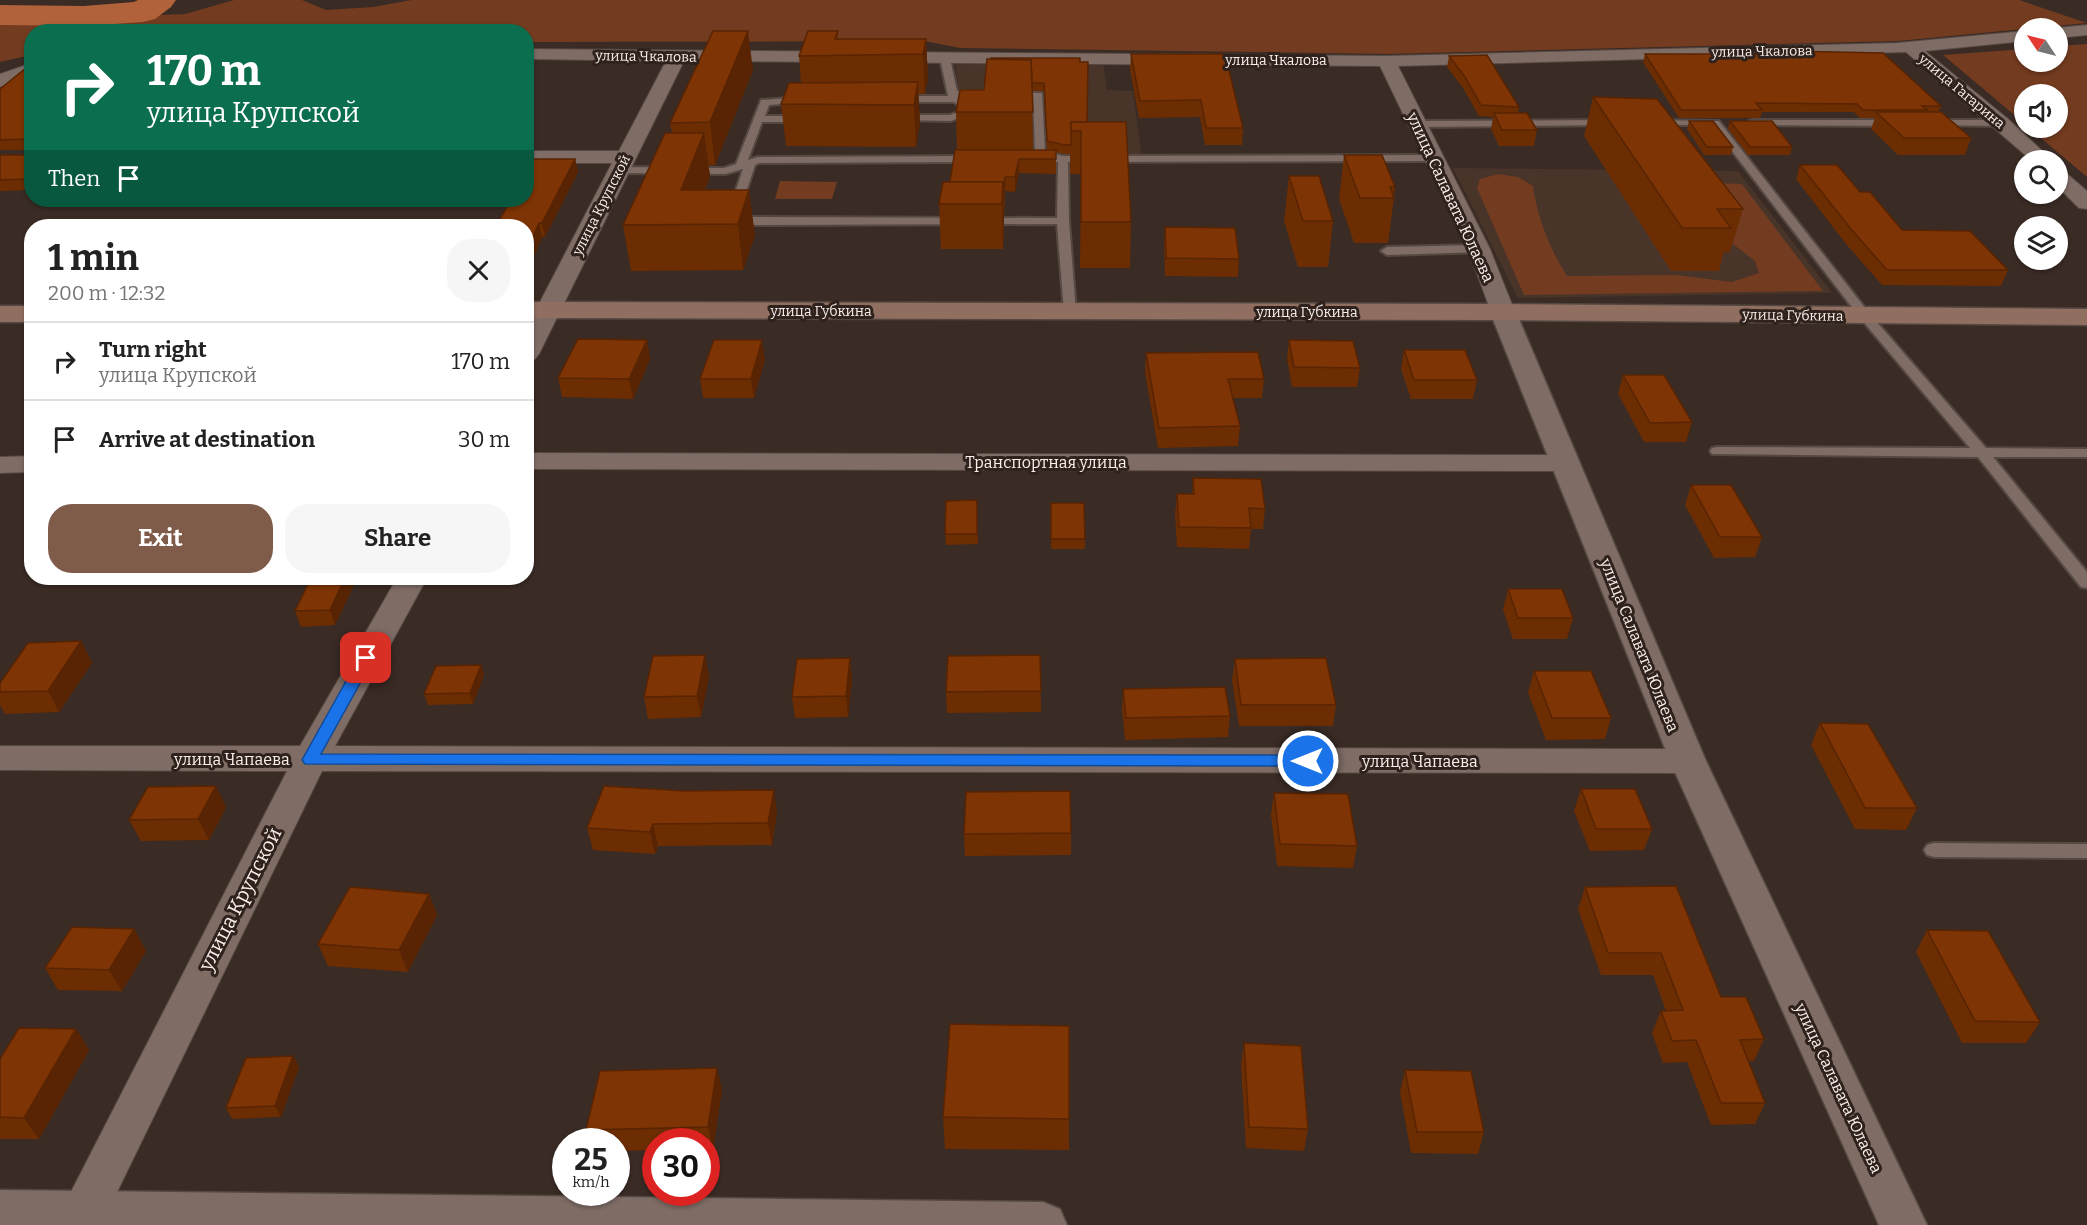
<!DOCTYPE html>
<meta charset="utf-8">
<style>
:root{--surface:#fff;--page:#f6f6f6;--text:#222;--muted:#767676;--line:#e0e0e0;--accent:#7f5b4a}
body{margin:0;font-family:Bitter,serif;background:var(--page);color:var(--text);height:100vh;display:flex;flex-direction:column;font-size:22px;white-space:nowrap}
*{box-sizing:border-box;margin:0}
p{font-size:20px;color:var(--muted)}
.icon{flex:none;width:33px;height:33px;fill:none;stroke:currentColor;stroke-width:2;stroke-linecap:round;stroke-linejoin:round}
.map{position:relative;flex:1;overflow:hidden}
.details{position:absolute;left:24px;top:219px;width:510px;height:366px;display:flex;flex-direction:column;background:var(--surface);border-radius:24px;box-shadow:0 2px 4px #0004}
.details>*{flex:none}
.banner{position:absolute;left:24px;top:24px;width:510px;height:183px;border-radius:24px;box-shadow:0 2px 4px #0004;background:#0b6e4f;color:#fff;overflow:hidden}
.needle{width:39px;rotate:305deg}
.fabs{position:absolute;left:2014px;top:18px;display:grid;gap:12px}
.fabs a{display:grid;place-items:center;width:54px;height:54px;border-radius:50%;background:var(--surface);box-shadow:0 2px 4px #0004;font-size:30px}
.speed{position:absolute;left:552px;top:1128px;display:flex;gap:12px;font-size:30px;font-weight:700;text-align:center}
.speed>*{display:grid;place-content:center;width:78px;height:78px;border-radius:50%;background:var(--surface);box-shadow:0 2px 4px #0004;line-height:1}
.speed small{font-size:15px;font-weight:400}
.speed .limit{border:9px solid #d22;background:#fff;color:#111}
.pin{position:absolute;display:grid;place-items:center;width:51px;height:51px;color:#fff;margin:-26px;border-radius:12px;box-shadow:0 3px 9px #0006}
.me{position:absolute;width:66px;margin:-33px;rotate:270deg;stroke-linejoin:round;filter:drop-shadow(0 0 4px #0008)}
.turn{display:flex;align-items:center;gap:21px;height:126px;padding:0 24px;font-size:27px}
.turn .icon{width:78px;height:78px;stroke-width:2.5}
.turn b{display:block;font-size:42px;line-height:51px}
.then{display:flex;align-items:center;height:57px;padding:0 24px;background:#0003;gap:12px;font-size:22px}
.round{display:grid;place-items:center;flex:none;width:63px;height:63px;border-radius:24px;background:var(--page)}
.summary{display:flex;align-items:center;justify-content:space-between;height:102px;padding:0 24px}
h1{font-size:36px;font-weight:700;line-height:45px}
.action{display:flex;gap:12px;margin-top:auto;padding:12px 24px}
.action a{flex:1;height:69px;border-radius:24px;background:var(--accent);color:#fff;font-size:24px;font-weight:700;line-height:69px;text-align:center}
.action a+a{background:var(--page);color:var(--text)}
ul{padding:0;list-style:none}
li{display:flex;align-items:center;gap:18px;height:78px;padding:0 24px;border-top:2px solid var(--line)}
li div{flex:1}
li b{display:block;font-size:22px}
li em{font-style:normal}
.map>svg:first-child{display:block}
.built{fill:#49342a}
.green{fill:#733b1f}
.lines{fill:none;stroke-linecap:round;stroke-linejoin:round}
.river{fill:#b1623b;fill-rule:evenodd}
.service-casing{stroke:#554842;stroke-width:4}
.minor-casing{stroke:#554842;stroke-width:2}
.tertiary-casing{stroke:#554842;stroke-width:3}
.secondary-casing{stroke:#554842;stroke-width:3}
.service{fill:#7e6c65;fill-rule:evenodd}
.minor{fill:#7e6c65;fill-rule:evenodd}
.tertiary{fill:#7e6c65;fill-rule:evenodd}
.secondary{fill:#916f60;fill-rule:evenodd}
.wall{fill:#6c2d03;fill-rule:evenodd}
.shaded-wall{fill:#582403}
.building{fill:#7e3404;stroke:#582403;stroke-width:1.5}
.route{fill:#1a73e8;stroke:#114b97;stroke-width:1.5}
.labels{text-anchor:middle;stroke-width:6;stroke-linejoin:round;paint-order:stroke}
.far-street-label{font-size:14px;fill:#f9efea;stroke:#2f211b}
.street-label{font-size:16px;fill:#f9efea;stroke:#2f211b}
.near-street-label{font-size:20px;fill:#f9efea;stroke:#2f211b}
</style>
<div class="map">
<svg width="2087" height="1225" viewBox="0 0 2087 1225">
<rect width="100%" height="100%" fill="#3a2b24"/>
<g class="built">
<polygon points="955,63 1103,63 1107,90 1133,91 1142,159 1048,158 1048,95 960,95"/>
<polygon points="1453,168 1738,171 1832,293 1518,298"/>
</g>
<g class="green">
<polygon points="234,0 302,0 326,10 373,7 412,0 2019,0 2087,23 1898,41 1389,54 960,48 924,41 527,42 526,32 32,32 31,55 0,62 0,18 41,20 185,14"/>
<polygon points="2087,44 2087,177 2029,128 2058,128 2058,94 2025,94 2025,124 1943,55 2025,49 2025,62 2058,62 2058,46"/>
<path d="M1498,174L1518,177L1533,186C1537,217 1550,249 1567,276L1676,275L1732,282L1759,273L1755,261L1733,244L1729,220L1687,182L1742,184L1823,291L1524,295L1477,188L1480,179Z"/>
<polygon points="780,181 837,182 832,199 775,199"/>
</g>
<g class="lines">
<polygon class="river" points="138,0 176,0 171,7 155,19 143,22 84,26 0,25 0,5 84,6 134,2"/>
<g class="service-casing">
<g id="service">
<polygon points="945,55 950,58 957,91 981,91 984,92 984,96 958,97 958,99 968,102 970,113 951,121 893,120 893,116 897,115 950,115 960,111 959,106 954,102 896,102 891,99 896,96 948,96 940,58"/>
<polygon points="1009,92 1042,93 1045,151 1063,156 1434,155 1439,158 1434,161 1068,162 1069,221 1076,312 1070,316 1064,312 1057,224 741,225 726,219 743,169 725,174 618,173 613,170 618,167 724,168 736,164 761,100 804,97 809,100 808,102 769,105 765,116 805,116 810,119 805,122 762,122 748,160 758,157 974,156 979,159 974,162 759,163 755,165 738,217 1057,218 1058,162 1033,162 1028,159 1038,156 1035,153 1033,98 1005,97 1005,93"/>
<polygon points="1607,120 1611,121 1611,125 1417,127 1412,124 1417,121"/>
<polygon points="1654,120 1719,121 1869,313 1986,448 2087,449 2087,457 1993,457 2087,572 2087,588 2081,587 1978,457 1712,454 1710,451 1712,448 1717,447 1970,448 1861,319 1712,125 1650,125 1650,121"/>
<polygon points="1753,120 1895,120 1900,123 1895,126 1749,125 1749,121"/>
<polygon points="1933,120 2001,120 2006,123 2001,126 1929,125 1929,121"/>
<polygon points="1479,245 1483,246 1483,252 1387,255 1381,251 1387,247"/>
<polygon points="1934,843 2087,844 2087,858 1934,857 1927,855 1924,850 1927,845"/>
</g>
</g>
<g class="minor-casing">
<g id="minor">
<polygon points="2087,25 2087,35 2058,38 2058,28 2055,28"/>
<polygon points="2025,31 2025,41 1925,51 2008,119 2052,160 2031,160 1906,52 1398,66 1490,249 1515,312 1512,317 1503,319 1494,317 1491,312 1468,249 1380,66 684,61 539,354 535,359 526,361 526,329 612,163 526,163 526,151 619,151 666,61 526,59 526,49 1386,56 1897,43"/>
<polygon points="32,63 32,75 0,87 0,74"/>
<polygon points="2058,170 2065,172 2087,191 2087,209 2079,208 2058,187"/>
<polygon points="526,453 1565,455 1575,457 1579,463 1575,469 1565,471 526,469"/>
<polygon points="32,456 32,472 0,473 0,457"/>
<polygon points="397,578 427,578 335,746 1688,749 1700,752 1706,761 1700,770 1688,773 322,771 101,1225 54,1225 287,771 0,770 0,746 300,746"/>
</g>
</g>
<g class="tertiary-casing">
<g id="tertiary">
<polygon points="1503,304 1512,307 1516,312 1706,761 1927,1225 1879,1225 1670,761 1490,312 1494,307"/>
<polygon points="0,1190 1043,1202 1060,1209 1067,1225 0,1225"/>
</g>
</g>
<g class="secondary-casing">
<g id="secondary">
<polygon points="526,302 1503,304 2087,309 2087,325 1503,320 526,318"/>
<rect x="0" y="306" width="32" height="16"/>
</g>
</g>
<use href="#service" class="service"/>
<use href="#minor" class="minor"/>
<use href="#tertiary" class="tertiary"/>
<use href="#secondary" class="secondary"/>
</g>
<g class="wall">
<polygon points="838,31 838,39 926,39 928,78 925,94 918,94 920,123 916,147 786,146 781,104 801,83 799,56"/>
<polygon points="1787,51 1941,106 1938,112 1971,138 1965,155 1898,155 1871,129 1875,118 1860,118 1854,112 1762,112 1760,118 1679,118 1643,62 1645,54 1786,54"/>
<polygon points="1131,54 1243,128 1242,145 1205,145 1200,117 1139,118 1130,70"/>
<polygon points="1449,56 1519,107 1518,113 1537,130 1534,146 1499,146 1491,129 1493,117 1479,116 1463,88 1447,67"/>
<path d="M1080,62L1087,122L1131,222L1130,268H1080L1081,174H1070V154H1064L1056,152V174L1019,173L1015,192L1005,191L1003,249H941L939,204L950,182L957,150L956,112L984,90ZM1032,91H1044L1047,149L1050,150H1033Z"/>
<polygon points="32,68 32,190 0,191 0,155 27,155 30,153 30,150 0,150 0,89"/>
<polygon points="753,70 715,165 708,165 710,176 705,190 755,235 743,270 631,271 623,225 672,133 670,123"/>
<polygon points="1593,97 1743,209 1730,252 1724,252 1719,271 1671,271 1584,136"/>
<polygon points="1689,121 1733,147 1731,155 1704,155 1687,129"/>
<polygon points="1730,121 1792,147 1790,155 1748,155 1728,129"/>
<polygon points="1344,155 1395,187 1394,196 1394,198 1388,243 1354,243 1339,199"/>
<polygon points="575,159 578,172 545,237 542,237 526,275 526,226"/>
<polygon points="1800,165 1860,192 1902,230 2008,270 2001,286 1882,285 1846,244 1796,179"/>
<polygon points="1289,176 1333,221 1328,267 1298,267 1284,221"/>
<polygon points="1165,227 1239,259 1238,277 1165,276 1164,245"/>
<polygon points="647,340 650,359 633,399 562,397 558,378"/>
<polygon points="1289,340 1360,368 1357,387 1292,387 1287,359"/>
<polygon points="1404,350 1477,380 1473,399 1411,399 1401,369"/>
<polygon points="1146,353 1264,379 1262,398 1233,398 1240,426 1238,446 1158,448 1145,372"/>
<polygon points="765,359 754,398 703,398 700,379"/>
<polygon points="1623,375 1692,422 1686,442 1644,442 1618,394"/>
<polygon points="1193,478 1265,509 1263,529 1251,529 1249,549 1177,547 1175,514 1177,494 1192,494"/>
<polygon points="1691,485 1762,537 1755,557 1714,558 1685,505"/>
<polygon points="977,500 978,544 946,545 945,534"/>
<polygon points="1051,503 1085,539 1085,549 1051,549"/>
<polygon points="311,578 357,578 335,625 301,627 295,611"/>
<polygon points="1508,589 1573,618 1567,639 1513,639 1503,610"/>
<polygon points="81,641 92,663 59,712 5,714 0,705 0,683"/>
<polygon points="1040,655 1041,712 947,713 946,692"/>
<polygon points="850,658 852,679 848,717 795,718 792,697"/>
<polygon points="1235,659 1336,705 1333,726 1239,726 1232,680"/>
<polygon points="481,665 484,675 473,704 428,705 424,694"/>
<polygon points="1534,671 1611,718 1605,739 1546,740 1528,693"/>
<polygon points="709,676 701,717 648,719 644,697"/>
<polygon points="1123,689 1230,716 1228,737 1125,740 1122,711"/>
<polygon points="1820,723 1917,808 1906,830 1855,829 1811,745"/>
<polygon points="1581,789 1652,829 1644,850 1590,851 1574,811"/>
<polygon points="1274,793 1357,846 1353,868 1277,866 1271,815"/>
<polygon points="226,807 209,840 141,841 129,820"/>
<polygon points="777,812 772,845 658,846 655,854 593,850 587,828"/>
<polygon points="1071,833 1071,855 965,856 964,834"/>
<polygon points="1585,887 1721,997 1764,1039 1754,1061 1748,1061 1765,1103 1755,1124 1711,1125 1687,1062 1663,1063 1652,1033 1661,1011 1666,1011 1653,975 1601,975 1578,909"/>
<polygon points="429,894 437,915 408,972 328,966 318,944"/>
<polygon points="134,929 146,951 122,991 58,990 45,968"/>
<polygon points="1927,930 2040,1022 2026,1043 1962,1043 1916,952"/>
<polygon points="76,1029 89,1050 39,1139 0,1139 0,1059"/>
<polygon points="1244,1043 1308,1129 1304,1151 1246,1148 1241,1065"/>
<polygon points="293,1056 299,1067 281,1117 232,1119 226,1108"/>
<polygon points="1405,1070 1484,1132 1478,1154 1411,1153 1400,1092"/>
<polygon points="722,1089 713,1149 706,1149 706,1142 656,1142 656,1150 616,1151 616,1142 590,1142 586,1130"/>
<polygon points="943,1117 1069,1119 1069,1150 945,1149"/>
</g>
<g class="shaded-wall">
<polygon points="748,31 753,70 715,165 710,122"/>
<polygon points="926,39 928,78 925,94 923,54"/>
<polygon points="918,82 920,123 916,147 914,105"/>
<polygon points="704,133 710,176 691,225 681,190"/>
<polygon points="575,159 578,172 545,237 542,223"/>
<polygon points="1019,159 1019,173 1015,192 1015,177"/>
<polygon points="1003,182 1004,226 1003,249 1002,204"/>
<polygon points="749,190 755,235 743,270 738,224"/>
<polygon points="539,223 542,237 526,275 526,253"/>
<polygon points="647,340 650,359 633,399 629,379"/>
<polygon points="762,340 765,359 754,398 751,379"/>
<polygon points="345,578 357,578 335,625 330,610"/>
<polygon points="81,641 92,663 59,712 48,691"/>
<polygon points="705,655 709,676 701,717 697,696"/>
<polygon points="850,658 852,679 848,717 846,696"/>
<polygon points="481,665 484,675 473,704 470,693"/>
<polygon points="216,786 226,807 209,840 198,819"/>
<polygon points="774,790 777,812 772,845 768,823"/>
<polygon points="653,824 658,846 655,854 650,832"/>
<polygon points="429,894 437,915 408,972 399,950"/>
<polygon points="134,929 146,951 122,991 109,970"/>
<polygon points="76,1029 89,1050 39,1139 24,1118"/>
<polygon points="293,1056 299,1067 281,1117 275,1106"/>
<polygon points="717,1068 722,1089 713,1149 708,1127"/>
</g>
<g class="building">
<polygon points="713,31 748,31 710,122 670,123"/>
<polygon points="808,31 838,31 835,39 926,39 923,54 799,56"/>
<polygon points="1787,51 1883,53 1941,106 1922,106 1927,110 1863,110 1857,104 1756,103 1762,110 1681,110 1645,54 1790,54"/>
<polygon points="1131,54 1225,54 1243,128 1206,128 1201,100 1140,101"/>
<polygon points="1487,55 1519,107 1481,105 1465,77 1449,56"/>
<polygon points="991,58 1080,58 1080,62 1088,62 1087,122 1071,122 1071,145 1064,145 1047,141 1044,83 1032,83 1031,60 991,59"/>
<polygon points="987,59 1031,60 1033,112 956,112 960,90 984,90"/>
<polygon points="26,68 32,68 32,179 0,180 0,155 27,155 30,153 30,141 28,139 0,140 0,89"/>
<polygon points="918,82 914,105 781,104 789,83"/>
<polygon points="1593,97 1657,99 1743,209 1717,209 1731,228 1682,228"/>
<polygon points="1876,112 1941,112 1971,138 1904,138"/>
<polygon points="1494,113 1527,113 1537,130 1502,130"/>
<polygon points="1689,121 1713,121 1733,147 1707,147"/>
<polygon points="1730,121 1772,121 1792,147 1750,147"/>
<polygon points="1071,122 1126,122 1131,222 1081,222 1081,131 1071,131"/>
<polygon points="665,133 704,133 681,190 749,190 738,224 623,225"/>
<polygon points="955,150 1056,150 1056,159 1019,159 1015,177 1005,177 1003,201 1003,182 950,182"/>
<polygon points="1344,155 1382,155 1395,187 1390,187 1394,198 1360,198"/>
<polygon points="534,159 575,159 542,223 539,223 526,253 526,226 496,226 511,200 526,200 526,173"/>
<polygon points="1800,165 1837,165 1860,192 1870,192 1902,230 1970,231 2008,270 1887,270 1851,229"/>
<polygon points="1289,176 1319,176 1333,221 1303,221"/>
<polygon points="943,182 1003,182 1002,204 939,204"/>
<polygon points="1165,227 1235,228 1239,259 1166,258"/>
<polygon points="578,339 647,340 629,379 558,378"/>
<polygon points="714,340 762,340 751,379 700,379"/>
<polygon points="1289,340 1353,341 1360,368 1294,367"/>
<polygon points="1404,350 1465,350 1477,380 1414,380"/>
<polygon points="1258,352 1264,379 1228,379 1240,426 1159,428 1146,353"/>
<polygon points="1623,375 1664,375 1692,422 1650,423"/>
<polygon points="1193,478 1261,479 1265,509 1249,508 1251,528 1179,527 1177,494 1194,494"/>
<polygon points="1691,485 1731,485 1762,537 1720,537"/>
<polygon points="977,500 977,534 945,534 946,501"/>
<polygon points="1051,503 1084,503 1085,539 1051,539"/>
<polygon points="311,578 345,578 330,610 295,611"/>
<polygon points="1508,589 1562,589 1573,618 1518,618"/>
<polygon points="81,641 48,691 0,692 0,683 28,643"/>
<polygon points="705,655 697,696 644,697 653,656"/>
<polygon points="1040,655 1041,691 946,692 948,656"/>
<polygon points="850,658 846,696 792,697 797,659"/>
<polygon points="1326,658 1336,705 1241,705 1235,659"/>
<polygon points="481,665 470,693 424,694 436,666"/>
<polygon points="1534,671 1591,671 1611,718 1552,718"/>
<polygon points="1225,687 1230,716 1126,718 1123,689"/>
<polygon points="1820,723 1868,724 1917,808 1865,808"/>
<polygon points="216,786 198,819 129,820 148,787"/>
<polygon points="604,786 684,791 774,790 768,823 653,824 650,832 587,828"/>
<polygon points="1581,789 1635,789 1652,829 1596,829"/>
<polygon points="1070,791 1071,833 964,834 966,792"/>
<polygon points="1274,793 1348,794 1357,846 1280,844"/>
<polygon points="1676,886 1721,997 1746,997 1764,1039 1740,1040 1765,1103 1721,1103 1696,1040 1672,1041 1661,1011 1683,1010 1661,953 1608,953 1585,887"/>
<polygon points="350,887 429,894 399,950 318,944"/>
<polygon points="72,927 134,929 109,970 45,968"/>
<polygon points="1927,930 1988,931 2040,1022 1975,1021"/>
<polygon points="950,1024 1069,1026 1069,1119 943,1117"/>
<polygon points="19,1028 76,1029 24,1118 0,1117 0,1059"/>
<polygon points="1244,1043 1301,1046 1308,1129 1249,1127"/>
<polygon points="293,1056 275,1106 226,1108 246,1058"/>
<polygon points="717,1068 708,1127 586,1130 600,1071"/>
<polygon points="1405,1070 1471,1071 1484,1132 1417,1132"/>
</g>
<polygon class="route" points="366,654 374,658 321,754 1308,755 1313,757 1316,761 1313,765 1308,766 305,764 302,760 359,658"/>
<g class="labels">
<g class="far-street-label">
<text transform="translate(1762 51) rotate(-1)" y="5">улица Чкалова</text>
<text transform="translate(646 56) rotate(1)" y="5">улица Чкалова</text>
<text x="1276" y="65">улица Чкалова</text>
<text transform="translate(1962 91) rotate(40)" y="5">улица Гагарина</text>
<text transform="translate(601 205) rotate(-63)" y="5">улица Крупской</text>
<text x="821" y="316">улица Губкина</text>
<text x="1307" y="317">улица Губкина</text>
<text transform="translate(1793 315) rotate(1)" y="5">улица Губкина</text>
</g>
<g class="street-label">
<text transform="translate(1451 197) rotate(65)" y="6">улица Салавата Юлаева</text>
<text x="1046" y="468">Транспортная улица</text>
<text transform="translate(1640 645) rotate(68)" y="6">улица Салавата Юлаева</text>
<text x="232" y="765">улица Чапаева</text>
<text x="1420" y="767">улица Чапаева</text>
<text transform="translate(1839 1088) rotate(65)" y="6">улица Салавата Юлаева</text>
</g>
<g class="near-street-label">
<text transform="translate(240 899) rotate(-63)" y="7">улица Крупской</text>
</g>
</g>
</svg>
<div class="fabs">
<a><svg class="needle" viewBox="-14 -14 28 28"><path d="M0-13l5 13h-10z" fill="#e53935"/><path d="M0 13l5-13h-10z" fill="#767676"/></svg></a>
<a><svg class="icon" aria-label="sound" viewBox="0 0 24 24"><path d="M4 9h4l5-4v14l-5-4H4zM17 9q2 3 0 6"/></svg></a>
<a><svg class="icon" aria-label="search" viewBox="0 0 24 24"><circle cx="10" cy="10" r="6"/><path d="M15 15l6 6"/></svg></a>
<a><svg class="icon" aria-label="layers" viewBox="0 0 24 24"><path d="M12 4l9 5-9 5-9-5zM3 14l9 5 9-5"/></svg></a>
</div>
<div class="speed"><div>25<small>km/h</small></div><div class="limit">30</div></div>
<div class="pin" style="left:366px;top:658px;background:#d93025"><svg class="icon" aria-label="arrive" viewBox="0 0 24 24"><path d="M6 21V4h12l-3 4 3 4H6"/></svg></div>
<svg class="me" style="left:1308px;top:761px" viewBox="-20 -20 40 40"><circle r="17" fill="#1a73e8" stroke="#fff" stroke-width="3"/><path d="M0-11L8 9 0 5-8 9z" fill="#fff"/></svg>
<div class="banner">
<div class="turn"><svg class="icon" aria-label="right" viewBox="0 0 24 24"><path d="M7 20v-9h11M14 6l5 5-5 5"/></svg><div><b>170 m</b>улица Крупской</div></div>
<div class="then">Then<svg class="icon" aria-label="arrive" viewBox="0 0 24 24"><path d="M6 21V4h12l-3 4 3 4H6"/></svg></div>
</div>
<section class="details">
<div class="summary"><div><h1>1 min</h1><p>200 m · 12:32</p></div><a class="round"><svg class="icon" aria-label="close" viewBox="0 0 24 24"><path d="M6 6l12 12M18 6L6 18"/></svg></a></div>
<ul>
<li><svg class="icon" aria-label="right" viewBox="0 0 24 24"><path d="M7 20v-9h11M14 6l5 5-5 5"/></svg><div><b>Turn right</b><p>улица Крупской</p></div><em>170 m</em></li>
<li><svg class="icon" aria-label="arrive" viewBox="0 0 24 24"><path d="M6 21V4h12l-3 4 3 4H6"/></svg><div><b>Arrive at destination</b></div><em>30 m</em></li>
</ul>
<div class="action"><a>Exit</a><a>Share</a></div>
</section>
</div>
